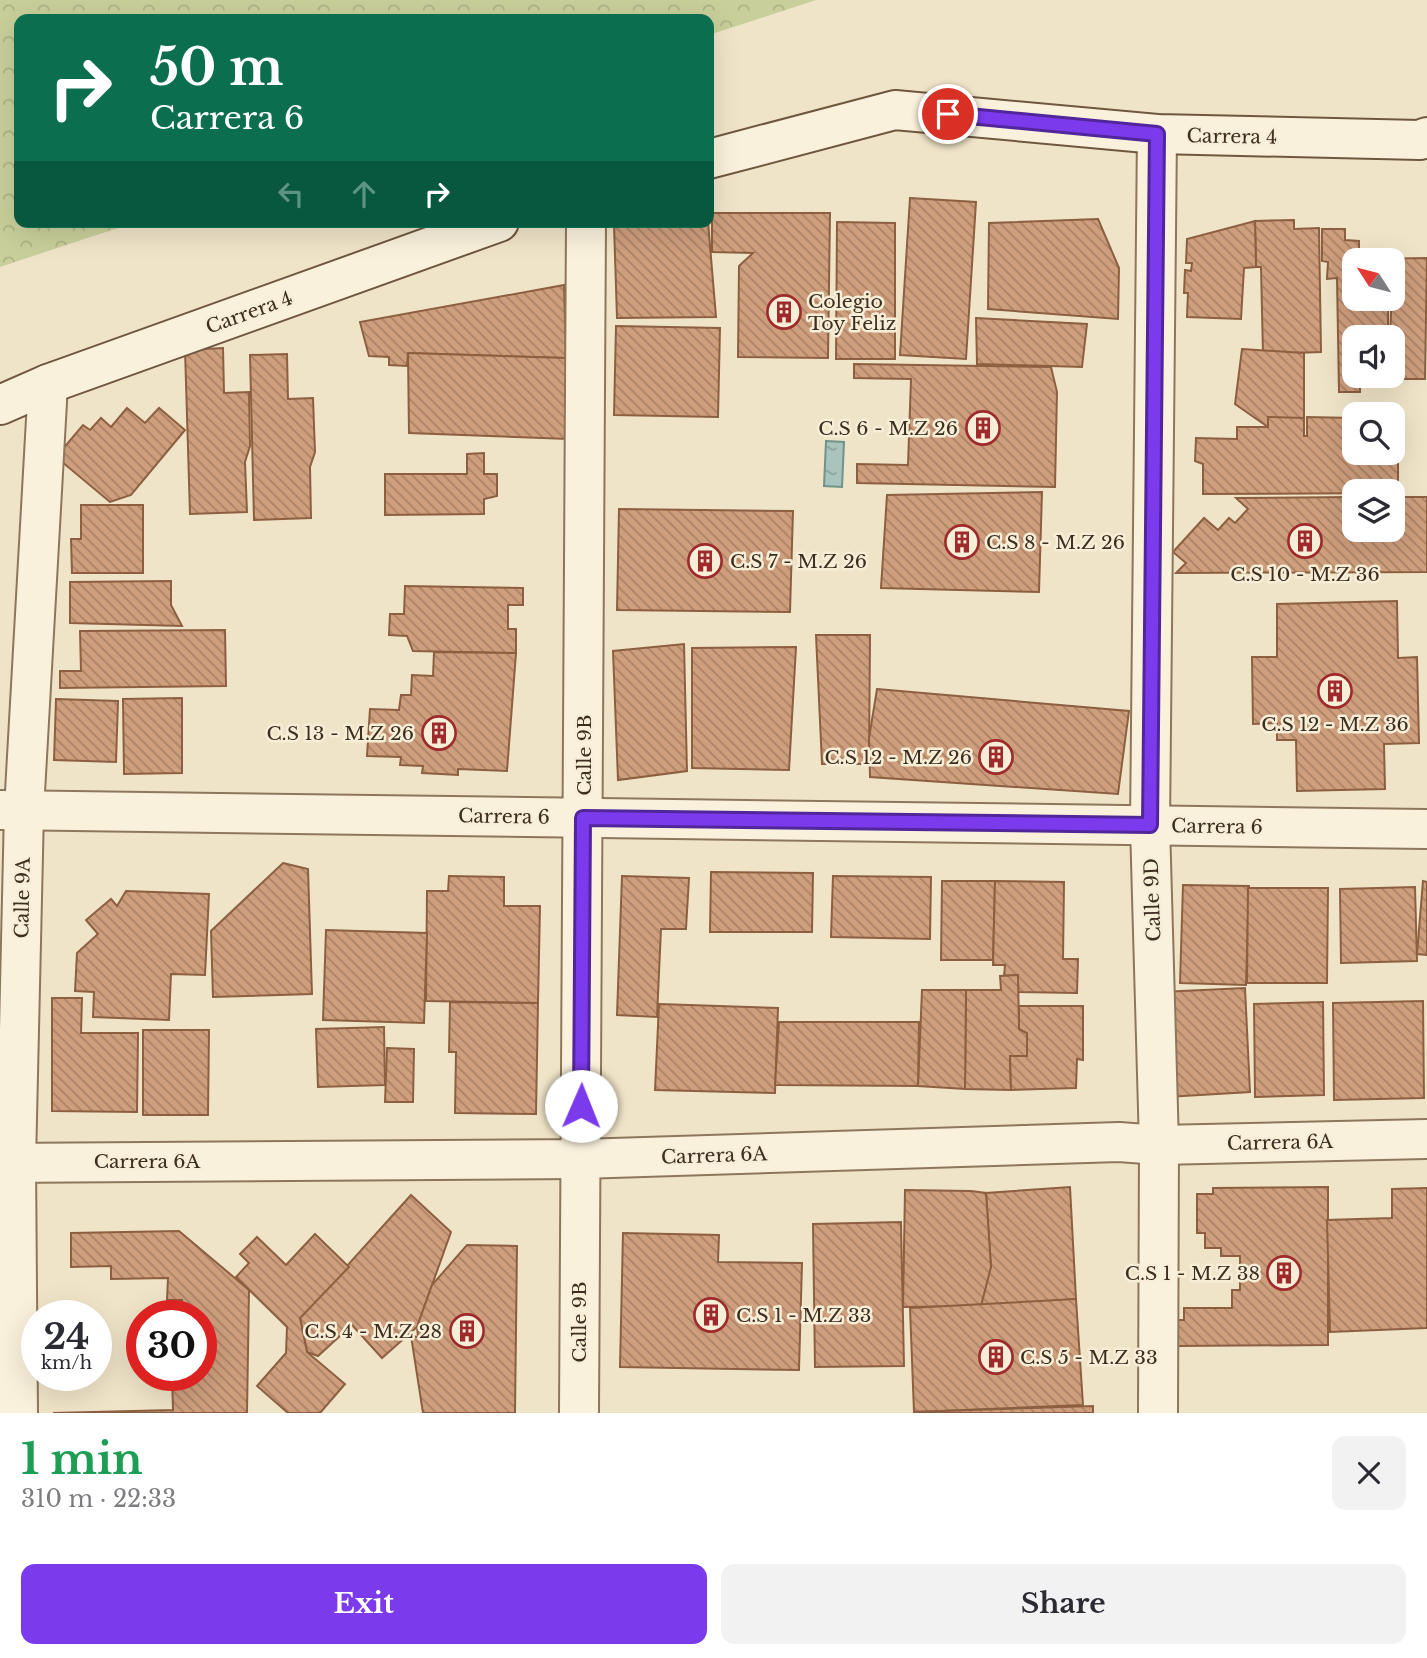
<!DOCTYPE html>
<meta charset="utf-8">
<style>
:root{--surface:#fff;--page:#f2f2f3;--text:#2b2b33;--muted:#7c7c81;--accent:#7c3aed}
body{margin:0;font-family:"Libre Baskerville",serif;background:var(--page);color:var(--text);height:100vh;display:flex;flex-direction:column;font-size:26px;white-space:nowrap}
*{box-sizing:border-box;margin:0}
p{font-size:23px;color:var(--muted)}
.icon{flex:none;width:38px;height:38px;fill:none;stroke:currentColor;stroke-width:2;stroke-linecap:round;stroke-linejoin:round}
.map{position:relative;height:1413px;overflow:hidden}
.sheet{display:flex;flex-direction:column;background:var(--surface);flex:1}
.sheet>*{flex:none}
.hud{position:absolute;left:14px;top:14px;width:700px;height:214px;border-radius:14px;box-shadow:0 7px 28px #0002;background:#0b6e4f;color:#fff;overflow:hidden}
.needle{width:46px;rotate:306deg}
.fabs{position:absolute;left:1342px;top:248px;display:grid;gap:14px}
.fabs a{display:grid;place-items:center;width:63px;height:63px;border-radius:14px;background:var(--surface);box-shadow:0 7px 28px #0002;font-size:35px}
.speed{position:absolute;left:21px;top:1300px;display:flex;gap:14px;font-size:35px;font-weight:700;text-align:center}
.speed>*{display:grid;place-content:center;width:91px;height:91px;border-radius:50%;background:var(--surface);box-shadow:0 7px 28px #0002;line-height:1}
.speed small{font-size:18px;font-weight:400}
.speed .limit{border:10px solid #d22;background:#fff;color:#111}
.pin{position:absolute;display:grid;place-items:center;width:60px;height:60px;color:#fff;margin:-30px;border:4px solid #fff;border-radius:50%;box-shadow:0 2px 7px #0007}
.me{position:absolute;width:77px;margin:-38px;rotate:1deg;stroke-linejoin:round;filter:drop-shadow(0 0 5px #0008)}
.turn{display:flex;align-items:center;gap:24px;height:147px;padding:0 21px;font-size:32px}
.turn .icon{width:91px;height:91px;stroke-width:2.5}
.turn b{display:block;font-size:49px;line-height:60px}
.lanes{display:flex;align-items:center;height:66px;padding:0 21px;background:#0003;justify-content:center;gap:35px;direction:ltr}
.lanes .off{opacity:.35}
.round{display:grid;place-items:center;flex:none;width:74px;height:74px;border-radius:14px;background:var(--page)}
.summary{display:flex;align-items:center;justify-content:space-between;height:119px;padding:0 21px}
h1{font-size:42px;font-weight:700;line-height:52px;color:#1e9e55}
.cta{display:flex;gap:14px;margin-top:auto;padding:14px 21px}
.cta a{flex:1;height:80px;border-radius:14px;background:var(--accent);color:#fff;font-size:28px;font-weight:700;line-height:80px;text-align:center}
.cta a+a{background:var(--page);color:var(--text)}
.map>svg:first-child{display:block}
.forest{fill:url(#forest-crowns)}
.water{fill:url(#water-ripples);stroke:#6f938a;stroke-width:2}
.building{fill:url(#building-back-hatch);stroke:#8d5f41;stroke-width:2}
.lines{fill:none;stroke-linecap:round;stroke-linejoin:round}
.street-casing{stroke:#8d765c;stroke-width:42}
.secondary-casing{stroke:#6f573f;stroke-width:42}
.street{stroke:#faf1dc;stroke-width:38}
.secondary{stroke:#faf1dc;stroke-width:38}
.route-casing{stroke:#51269a;stroke-width:18}
.route{stroke:#7c3aed;stroke-width:12}
.labels{text-anchor:middle;stroke-width:5;stroke-linejoin:round;paint-order:stroke}
.street-label{font-size:19px;fill:#3d2e20;stroke:#f7eed8}
.poi-label{font-size:19px;fill:#3d2e20;stroke:#f7eed8;text-anchor:start}
</style>
<div class="map">
<svg width="1427" height="1413" viewBox="0 0 1427 1413">
<defs>
<pattern id="forest-crowns" width="20" height="18" patternUnits="userSpaceOnUse" patternTransform="scale(1.75)"><rect width="20" height="18" fill="#c9cf9b"/><path d="M2 6a3 3 0 1 1 6 0M12 15a3 3 0 1 1 6 0" fill="none" stroke="#aeb285"/></pattern>
<pattern id="water-ripples" width="26" height="14" patternUnits="userSpaceOnUse" patternTransform="scale(1.75)"><rect width="26" height="14" fill="#a9c4bc"/><path d="M2 4q2-2 4 0t4 0M15 11q2-2 4 0t4 0" fill="none" stroke="#8ba098"/></pattern>
<pattern id="building-back-hatch" width="6" height="6" patternUnits="userSpaceOnUse" patternTransform="scale(1.75)"><rect width="6" height="6" fill="#cf9f7d"/><path d="M-1 5l2 2M0 0l6 6M5-1l2 2" fill="none" stroke="#a98266"/></pattern>
</defs>
<rect width="100%" height="100%" fill="#f0e4c8"/>
<polygon class="forest" points="0,0 816,0 709,35 709,19 19,19 19,222 136,222 0,267"/>
<polygon class="water" points="826,441 844,442 842,487 824,486"/>
<g class="building">
<polygon points="910,198 976,202 966,359 900,355"/>
<polygon points="712,213 830,213 828,358 738,357 739,266 753,253 712,252"/>
<polygon points="1098,219 1119,268 1118,319 988,309 989,223"/>
<polygon points="1294,220 1294,229 1319,228 1321,352 1263,354 1261,267 1256,267 1255,221"/>
<polygon points="1255,221 1256,267 1244,268 1241,319 1187,317 1188,293 1184,293 1185,270 1191,271 1192,263 1186,263 1187,239"/>
<polygon points="662,222 708,222 716,317 617,318 614,225"/>
<polygon points="837,222 895,223 895,359 836,359"/>
<polygon points="1322,229 1345,229 1345,240 1359,241 1359,251 1374,250 1374,258 1365,258 1365,261 1354,261 1354,299 1388,299 1388,338 1354,338 1354,376 1360,376 1360,392 1339,392 1337,278 1327,279 1328,262 1322,261"/>
<polygon points="1427,258 1425,379 1397,379 1397,372 1393,372 1393,338 1390,338 1393,261 1368,261 1368,259"/>
<polygon points="564,285 566,358 408,353 407,366 389,365 389,357 369,356 360,322"/>
<polygon points="976,318 1087,324 1082,367 977,364"/>
<polygon points="616,326 720,328 718,417 614,415"/>
<polygon points="223,348 224,393 249,392 250,446 245,462 247,512 190,514 185,350"/>
<polygon points="1242,349 1304,353 1304,418 1268,427 1235,404"/>
<polygon points="408,353 566,358 568,439 409,433"/>
<polygon points="287,354 288,399 313,398 315,452 310,467 311,518 254,520 250,355"/>
<polygon points="854,364 1051,367 1057,392 1055,487 857,483 857,464 908,465 911,379 854,378"/>
<polygon points="127,408 145,423 159,408 185,430 131,495 110,502 56,457 83,425 90,430 101,418 111,427"/>
<polygon points="1268,417 1304,418 1304,436 1307,436 1307,417 1354,418 1354,453 1393,453 1393,420 1398,420 1398,493 1203,494 1203,464 1195,461 1196,438 1237,439 1237,427 1268,427"/>
<polygon points="484,453 484,474 497,474 497,496 484,499 484,514 385,515 385,474 467,474 467,454"/>
<polygon points="1042,492 1039,592 881,588 887,495"/>
<polygon points="1354,497 1354,530 1393,530 1393,497 1427,497 1427,572 1176,573 1186,563 1173,552 1204,518 1218,530 1229,518 1235,523 1248,509 1236,498"/>
<polygon points="81,505 143,505 143,573 72,573 71,539 81,539"/>
<polygon points="619,509 793,511 790,612 617,610"/>
<polygon points="171,581 171,605 182,626 70,623 70,582"/>
<polygon points="405,586 523,588 523,605 508,605 508,629 516,629 516,653 413,651 407,636 389,635 390,614 404,614"/>
<polygon points="1397,601 1398,658 1417,657 1419,743 1384,744 1385,789 1297,791 1296,740 1277,740 1277,723 1253,724 1252,657 1277,657 1277,604"/>
<polygon points="225,630 226,686 60,688 60,671 81,671 80,631"/>
<polygon points="816,635 870,635 869,764 822,764"/>
<polygon points="684,644 687,771 618,780 613,651"/>
<polygon points="796,647 789,770 692,768 692,648"/>
<polygon points="434,652 516,653 507,771 458,769 458,775 422,773 423,766 400,765 401,757 367,756 370,709 399,710 401,695 411,695 412,675 433,676"/>
<polygon points="877,689 1129,711 1118,794 870,777 869,738"/>
<polygon points="182,698 182,773 124,774 123,699"/>
<polygon points="56,699 118,701 116,762 54,760"/>
<polygon points="283,863 308,869 312,994 213,997 211,931"/>
<polygon points="711,872 813,873 812,932 710,932"/>
<polygon points="449,876 504,877 504,906 540,906 538,1003 426,1001 427,891 448,891"/>
<polygon points="622,876 689,878 686,929 661,929 657,1017 617,1015"/>
<polygon points="833,876 931,877 930,939 831,937"/>
<polygon points="942,881 995,881 993,960 941,960"/>
<polygon points="995,881 1064,882 1063,959 1078,959 1077,993 1018,992 1018,975 1004,976 1005,965 993,965"/>
<polygon points="1423,881 1427,882 1427,955 1417,954"/>
<polygon points="1183,885 1249,886 1246,985 1180,983"/>
<polygon points="1415,887 1417,961 1341,963 1340,889"/>
<polygon points="1248,888 1328,888 1327,983 1247,983"/>
<polygon points="126,891 209,894 205,975 171,974 169,1020 93,1017 94,992 75,991 77,953 98,934 86,920 111,899 117,906"/>
<polygon points="326,930 427,933 424,1023 323,1020"/>
<polygon points="1018,975 1019,1029 1027,1033 1027,1056 1010,1056 1011,1090 965,1089 966,990 1001,990 1000,976"/>
<polygon points="1245,988 1250,1092 1167,1097 1161,992"/>
<polygon points="922,990 966,990 965,1089 918,1086"/>
<polygon points="52,998 82,998 81,1033 138,1033 137,1112 52,1111"/>
<polygon points="1423,1001 1424,1098 1334,1100 1333,1003"/>
<polygon points="450,1002 538,1003 536,1114 455,1113 456,1052 449,1052"/>
<polygon points="1323,1002 1324,1095 1255,1097 1254,1004"/>
<polygon points="659,1004 778,1008 775,1093 655,1090"/>
<polygon points="1019,1006 1083,1006 1083,1060 1077,1059 1076,1088 1011,1090 1010,1056 1027,1056 1027,1033 1019,1029"/>
<polygon points="779,1022 919,1022 918,1086 775,1085"/>
<polygon points="384,1027 385,1085 318,1087 316,1029"/>
<polygon points="143,1030 209,1030 208,1115 143,1115"/>
<polygon points="387,1048 414,1049 413,1102 385,1102"/>
<polygon points="1070,1187 1076,1299 981,1306 979,1268 991,1267 986,1193"/>
<polygon points="1328,1187 1328,1345 1177,1346 1177,1320 1184,1320 1184,1308 1232,1308 1232,1290 1240,1290 1240,1256 1221,1256 1221,1248 1205,1248 1205,1233 1197,1233 1197,1194 1213,1194 1213,1188"/>
<polygon points="1427,1188 1427,1328 1330,1332 1327,1220 1392,1218 1392,1189"/>
<polygon points="905,1190 971,1191 986,1193 991,1267 981,1306 903,1307"/>
<polygon points="411,1195 451,1232 417,1327 382,1358 352,1325 318,1356 307,1352 300,1318"/>
<polygon points="901,1222 904,1366 815,1367 813,1224"/>
<polygon points="179,1231 249,1290 247,1413 53,1413 173,1410 172,1376 201,1376 201,1316 182,1316 182,1300 167,1300 168,1278 111,1279 111,1266 71,1267 71,1233"/>
<polygon points="623,1233 719,1235 718,1262 802,1263 799,1370 620,1367"/>
<polygon points="315,1234 349,1267 300,1318 307,1352 345,1384 320,1413 288,1413 257,1386 286,1353 287,1327 236,1277 249,1263 240,1254 257,1237 286,1265"/>
<polygon points="467,1245 517,1246 515,1413 423,1413 411,1336 418,1337 417,1327 432,1285"/>
<polygon points="1076,1299 1083,1405 914,1412 910,1308"/>
<polygon points="1093,1406 1093,1413 914,1413 914,1412"/>
</g>
<g class="lines">
<g class="street-casing">
<g id="street">
<polyline points="1157,134 1150,825 1159,1145 1158,1413"/>
<polyline points="0,810 1427,829"/>
<polyline points="0,1163 580,1159 1119,1142 1159,1145 1427,1139"/>
<polyline points="18,1413 16,1162 24,810 48,384"/>
<polyline points="579,1413 586,222"/>
</g>
</g>
<g class="secondary-casing">
<g id="secondary">
<polyline points="709,159 895,110 1157,134 1420,140 1427,137"/>
<polyline points="0,405 48,384 499,222"/>
</g>
</g>
<use href="#street" class="street"/>
<use href="#secondary" class="secondary"/>
</g>
<g class="lines">
<g class="route-casing">
<polyline id="route" points="581,1106 583,818 1150,825 1157,134 948,114"/>
</g>
<use href="#route" class="route"/>
</g>
<defs>
<g id="building-ring" transform="scale(1.75)"><circle r="9.5" fill="#f7eed8" stroke="#9e2a2b" stroke-width="1.5"/><path d="M-4-6H4V6H1V3H-1V6H-4ZM-2.5-4.3h1.7v1.8h-1.7ZM.8-4.3h1.7v1.8H.8ZM-2.5-1h1.7V.8h-1.7ZM.8-1h1.7V.8H.8Z" fill="#9e2a2b"/></g>
</defs>
<g fill-rule="evenodd">
<use href="#building-ring" x="784" y="312"/>
<use href="#building-ring" x="983" y="428"/>
<use href="#building-ring" x="1305" y="541"/>
<use href="#building-ring" x="962" y="542"/>
<use href="#building-ring" x="705" y="561"/>
<use href="#building-ring" x="1335" y="691"/>
<use href="#building-ring" x="439" y="733"/>
<use href="#building-ring" x="996" y="757"/>
<use href="#building-ring" x="1284" y="1273"/>
<use href="#building-ring" x="711" y="1315"/>
<use href="#building-ring" x="467" y="1331"/>
<use href="#building-ring" x="996" y="1357"/>
</g>
<g class="labels">
<g class="street-label">
<text transform="translate(1232 136) rotate(1)" y="7">Carrera 4</text>
<text transform="translate(249 312) rotate(-20)" y="7">Carrera 4</text>
<text transform="translate(584 755) rotate(-90)" y="7">Calle 9B</text>
<text transform="translate(504 816) rotate(1)" y="7">Carrera 6</text>
<text transform="translate(1217 826) rotate(1)" y="7">Carrera 6</text>
<text transform="translate(22 898) rotate(-89)" y="7">Calle 9A</text>
<text transform="translate(1152 900) rotate(-92)" y="7">Calle 9D</text>
<text transform="translate(1280 1142) rotate(-1)" y="7">Carrera 6A</text>
<text transform="translate(714 1155) rotate(-2)" y="7">Carrera 6A</text>
<text x="147" y="1168">Carrera 6A</text>
<text transform="translate(579 1322) rotate(-90)" y="7">Calle 9B</text>
</g>
<g class="poi-label">
<text x="808" y="308">Colegio<tspan x="808" dy="22">Toy Feliz</tspan></text>
<text x="958" y="435" text-anchor="end">C.S 6 - M.Z 26</text>
<text x="986" y="549">C.S 8 - M.Z 26</text>
<text x="730" y="568">C.S 7 - M.Z 26</text>
<text x="1305" y="581" text-anchor="middle">C.S 10 - M.Z 36</text>
<text x="1335" y="731" text-anchor="middle">C.S 12 - M.Z 36</text>
<text x="414" y="740" text-anchor="end">C.S 13 - M.Z 26</text>
<text x="972" y="764" text-anchor="end">C.S 12 - M.Z 26</text>
<text x="1260" y="1280" text-anchor="end">C.S 1 - M.Z 38</text>
<text x="736" y="1322">C.S 1 - M.Z 33</text>
<text x="442" y="1338" text-anchor="end">C.S 4 - M.Z 28</text>
<text x="1020" y="1364">C.S 5 - M.Z 33</text>
</g>
</g>
</svg>
<div class="fabs">
<a><svg class="needle" viewBox="-14 -14 28 28"><path d="M0-13l5 13h-10z" fill="#e53935"/><path d="M0 13l5-13h-10z" fill="#7c7c81"/></svg></a>
<a><svg class="icon" aria-label="sound" viewBox="0 0 24 24"><path d="M4 9h4l5-4v14l-5-4H4zM17 9q2 3 0 6"/></svg></a>
<a><svg class="icon" aria-label="search" viewBox="0 0 24 24"><circle cx="10" cy="10" r="6"/><path d="M15 15l6 6"/></svg></a>
<a><svg class="icon" aria-label="layers" viewBox="0 0 24 24"><path d="M12 4l9 5-9 5-9-5zM3 14l9 5 9-5"/></svg></a>
</div>
<div class="speed"><div>24<small>km/h</small></div><div class="limit">30</div></div>
<div class="pin" style="left:948px;top:114px;background:#d93025"><svg class="icon" aria-label="arrive" viewBox="0 0 24 24"><path d="M6 21V4h12l-3 4 3 4H6"/></svg></div>
<svg class="me" style="left:581px;top:1106px" viewBox="-20 -20 40 40"><circle r="19" fill="#fff"/><path d="M0-13L10 11 0 6-10 11z" fill="#7c3aed"/></svg>
<div class="hud">
<div class="turn"><svg class="icon" aria-label="right" viewBox="0 0 24 24"><path d="M7 20v-9h11M14 6l5 5-5 5"/></svg><div><b>50 m</b>Carrera 6</div></div>
<div class="lanes"><svg class="icon off" aria-label="left" viewBox="0 0 24 24"><path d="M17 20v-9H6M10 6l-5 5 5 5"/></svg><svg class="icon off" aria-label="ahead" viewBox="0 0 24 24"><path d="M12 20V5M6 11l6-6 6 6"/></svg><svg class="icon" aria-label="right" viewBox="0 0 24 24"><path d="M7 20v-9h11M14 6l5 5-5 5"/></svg></div>
</div>
</div>
<section class="sheet">
<div class="summary"><div><h1>1 min</h1><p>310 m · 22:33</p></div><a class="round"><svg class="icon" aria-label="close" viewBox="0 0 24 24"><path d="M6 6l12 12M18 6L6 18"/></svg></a></div>
<div class="cta"><a>Exit</a><a>Share</a></div>
</section>
